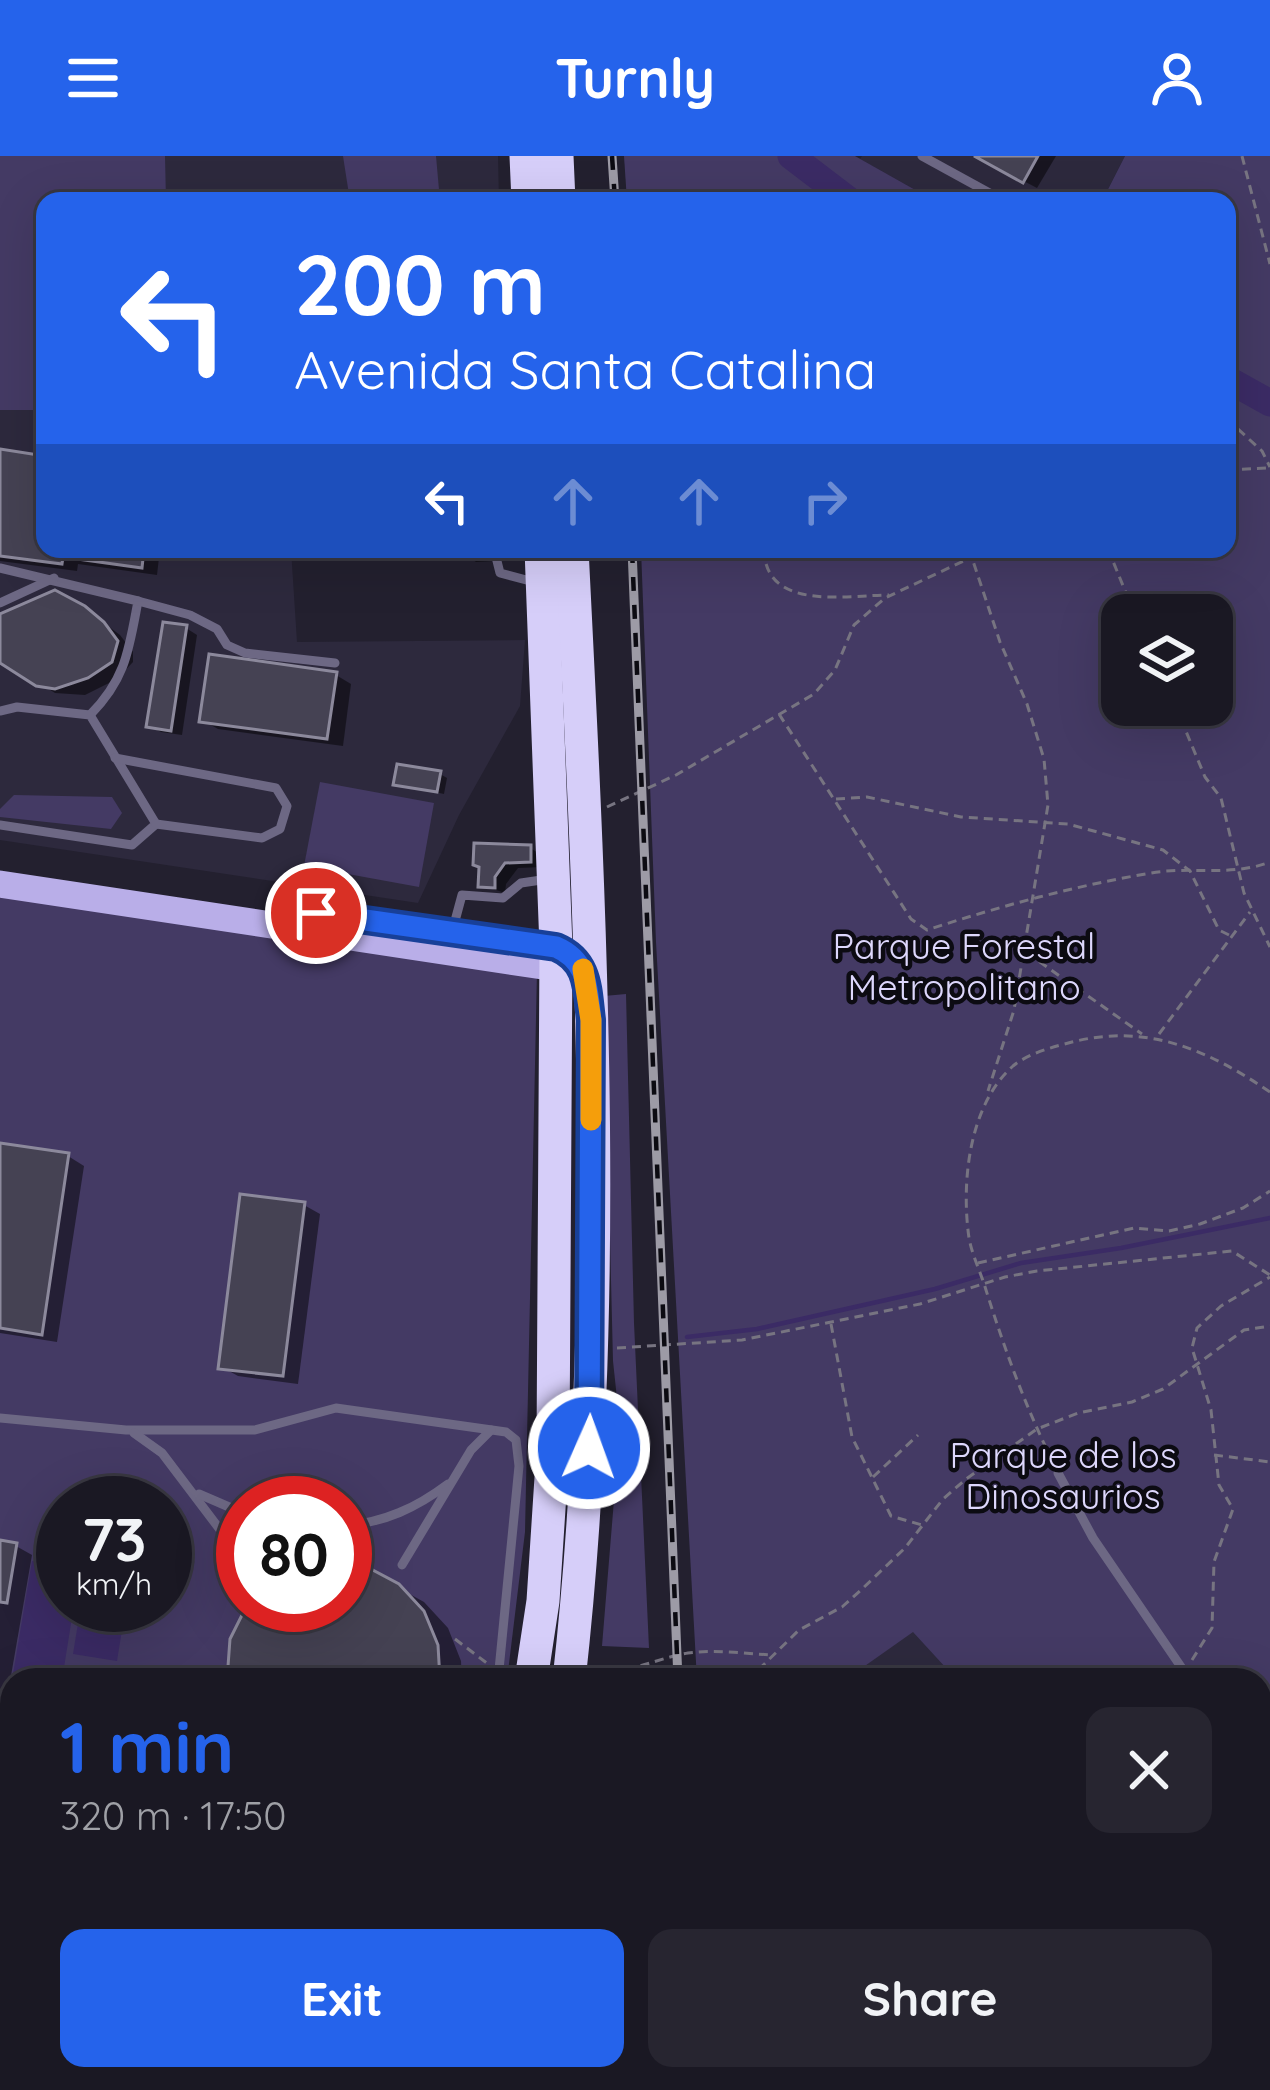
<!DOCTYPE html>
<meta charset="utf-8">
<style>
:root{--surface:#1a1823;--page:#272530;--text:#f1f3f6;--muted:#9fa0a6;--line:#383741;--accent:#2563eb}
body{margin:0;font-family:Quicksand,sans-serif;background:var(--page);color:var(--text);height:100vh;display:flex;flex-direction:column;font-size:45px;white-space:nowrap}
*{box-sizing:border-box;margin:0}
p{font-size:39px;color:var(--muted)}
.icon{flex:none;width:66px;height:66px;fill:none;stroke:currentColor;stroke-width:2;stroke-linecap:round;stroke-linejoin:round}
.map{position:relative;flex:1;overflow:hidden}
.panel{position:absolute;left:0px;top:1512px;width:1272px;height:423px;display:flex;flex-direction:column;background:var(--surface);border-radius:36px 36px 0 0;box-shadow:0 12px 48px #0002,0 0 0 3px var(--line)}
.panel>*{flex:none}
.banner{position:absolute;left:36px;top:36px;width:1200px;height:366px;border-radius:24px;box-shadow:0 12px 48px #0002,0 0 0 3px var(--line);background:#2563eb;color:#fff;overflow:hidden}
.tools{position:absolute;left:1101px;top:438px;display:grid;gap:24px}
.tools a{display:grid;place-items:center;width:132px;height:132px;border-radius:24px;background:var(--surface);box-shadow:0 12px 48px #0002,0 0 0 3px var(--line);font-size:60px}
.speed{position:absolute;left:36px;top:1320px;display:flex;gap:24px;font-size:60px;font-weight:700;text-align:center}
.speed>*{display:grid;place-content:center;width:156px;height:156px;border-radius:50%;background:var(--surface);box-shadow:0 12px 48px #0002,0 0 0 3px var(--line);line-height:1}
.speed small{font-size:30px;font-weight:400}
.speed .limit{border:18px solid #d22;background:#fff;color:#111}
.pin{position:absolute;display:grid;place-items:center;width:102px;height:102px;color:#fff;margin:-51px;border:6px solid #fff;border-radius:50%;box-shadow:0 3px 12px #0007}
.me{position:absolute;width:132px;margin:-66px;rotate:2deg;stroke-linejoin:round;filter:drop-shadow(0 0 9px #0008)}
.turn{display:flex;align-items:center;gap:42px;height:252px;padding:0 60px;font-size:54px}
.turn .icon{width:156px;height:156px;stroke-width:2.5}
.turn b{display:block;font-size:84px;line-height:102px}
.lanes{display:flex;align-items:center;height:114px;padding:0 60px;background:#0003;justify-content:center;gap:60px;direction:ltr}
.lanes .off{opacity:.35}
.round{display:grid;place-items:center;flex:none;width:126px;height:126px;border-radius:24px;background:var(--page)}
.overview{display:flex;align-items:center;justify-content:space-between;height:204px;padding:0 60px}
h1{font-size:72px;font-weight:700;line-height:90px;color:var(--accent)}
.primary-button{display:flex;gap:24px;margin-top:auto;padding:24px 60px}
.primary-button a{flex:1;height:138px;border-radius:24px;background:var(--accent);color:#fff;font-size:48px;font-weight:700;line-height:138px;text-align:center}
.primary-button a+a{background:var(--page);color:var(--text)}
header{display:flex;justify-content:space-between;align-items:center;height:156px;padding:0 60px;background:var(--accent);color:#fff;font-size:54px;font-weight:700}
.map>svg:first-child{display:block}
.built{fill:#2d293d}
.green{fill:#443a64;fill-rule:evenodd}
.water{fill:#3b2b65}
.shadow{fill:#0007}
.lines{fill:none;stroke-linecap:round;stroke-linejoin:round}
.stream{stroke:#3b2b65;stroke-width:4.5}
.river{stroke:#3b2b65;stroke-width:27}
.building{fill:#454253;stroke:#8c899c;stroke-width:3}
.path{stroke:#777481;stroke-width:3;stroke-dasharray:9 6;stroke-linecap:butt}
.lane{stroke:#6d6884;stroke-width:9}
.street{stroke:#6d6884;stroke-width:18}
.primary{stroke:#b9aee8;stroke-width:27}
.highway{stroke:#d6cef9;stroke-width:33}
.rail-casing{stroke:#9d9ba6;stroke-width:9}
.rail{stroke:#0c0b12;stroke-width:4.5;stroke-dasharray:14;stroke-linecap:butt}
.route-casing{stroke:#184099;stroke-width:30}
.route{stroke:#2563eb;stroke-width:21}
.slow{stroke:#f59e0b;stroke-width:21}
.labels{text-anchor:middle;stroke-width:9;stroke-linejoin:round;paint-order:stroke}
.park-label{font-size:36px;fill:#ddd7fc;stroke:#0c0b12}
</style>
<header><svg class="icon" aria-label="menu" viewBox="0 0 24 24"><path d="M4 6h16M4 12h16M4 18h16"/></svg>Turnly<svg class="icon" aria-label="person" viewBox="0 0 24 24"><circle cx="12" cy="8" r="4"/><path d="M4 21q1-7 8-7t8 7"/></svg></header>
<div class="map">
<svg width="1270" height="1934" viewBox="0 0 1270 1934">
<rect width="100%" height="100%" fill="#23202f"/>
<g class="built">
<polygon points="0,0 498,0 499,45 45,45 45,393 291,393 297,486 525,484 520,550 459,659 418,747 0,684"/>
<polygon points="862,0 1125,0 1102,45 935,45 860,3"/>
<polygon points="913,1475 957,1524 845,1524"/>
<polygon points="0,1692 12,1694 12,1923 240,1923 239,1934 0,1934"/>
<polygon points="702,1923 1226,1923 1212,1934 702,1934"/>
</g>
<g class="green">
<polygon points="0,0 165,0 166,45 45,45 45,254 0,254"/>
<polygon points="343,0 436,0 440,45 350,45"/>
<polygon points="624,0 855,0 935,45 627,45"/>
<path d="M1125,0H1270V1934H1212L1226,1923H1260V1524H957L913,1476L845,1524H697L656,786L641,393H1227V45H1102ZM1122,459H1212V549H1122Z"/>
<polygon points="320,626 434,647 419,731 304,710"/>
<polygon points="14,639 112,641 122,657 111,673 0,661 0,653"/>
<path d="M0,740L537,815L525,1376L507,1524H12V1613L0,1609ZM63,1347H165V1449H63ZM243,1347H345V1449H243Z"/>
<polygon points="626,838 634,1167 649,1492 602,1490 620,1271 613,1205 604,840"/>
<polygon points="305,1923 635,1923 634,1934 303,1934"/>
</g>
<g class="water">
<polygon points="32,1405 63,1410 63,1449 74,1449 62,1524 12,1524"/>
<polygon points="81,1449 126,1449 117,1505 73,1498"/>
</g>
<g class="shadow">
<polygon points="976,0 1056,0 1037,32"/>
<polygon points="0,296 45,303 45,393 160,393 157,419 78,408 77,415 0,405"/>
<polygon points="469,393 492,393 493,405 476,406 469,401"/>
<polygon points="80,449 120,479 133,496 133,506 117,523 85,539 55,537 0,502 0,465"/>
<polygon points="186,472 197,479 182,579 161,576 150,570"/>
<polygon points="336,519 351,528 343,590 218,573 202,564"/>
<polygon points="440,618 447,622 444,638 397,628"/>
<polygon points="530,692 542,699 542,711 518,712 506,728 505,737 481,729 482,711"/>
<polygon points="0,990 68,1000 84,1010 57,1186 0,1177"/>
<polygon points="304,1049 320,1058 298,1228 238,1220 222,1211"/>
<polygon points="0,1388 16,1390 32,1399 8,1537 0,1536"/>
<polygon points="345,1411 366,1414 424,1446 448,1472 461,1505 462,1524 230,1524 251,1449 345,1449"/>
<polygon points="0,1714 9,1716 5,1732 0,1731"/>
<polygon points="12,1828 12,1871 1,1830"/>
<polygon points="52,1923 120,1923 67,1934"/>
<polygon points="763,1923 792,1923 801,1934 750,1934"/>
<polygon points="882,1923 967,1923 953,1934 876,1934 885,1926"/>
<polygon points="1019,1923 1140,1923 1143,1927 1134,1934 1028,1934"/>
</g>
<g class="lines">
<polyline class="stream" points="687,1181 757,1173 935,1133 1021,1107 1121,1092 1270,1062"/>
<g class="river">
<polyline points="791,0 850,45"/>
<polyline points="1227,223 1270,247"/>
</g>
</g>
<g class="building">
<polygon points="974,0 1038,0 1023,27"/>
<polygon points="0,293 45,300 45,393 144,393 142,412 63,401 62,408 0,400"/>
<polygon points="55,434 85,450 104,466 118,485 112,506 88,522 55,533 36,530 0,507 0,458"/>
<polygon points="163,466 187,469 171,575 146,571"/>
<polygon points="209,498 337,516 327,583 199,566"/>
<polygon points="397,608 441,615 437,636 393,629"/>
<polygon points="474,687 531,689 531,706 505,707 495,721 495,732 478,731 479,711 473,709"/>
<polygon points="0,987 69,997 42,1179 0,1172"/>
<polygon points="240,1038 305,1046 283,1220 218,1213"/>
<polygon points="0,1384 17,1387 7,1447 0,1446"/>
<polygon points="345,1408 367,1411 399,1428 424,1455 438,1489 440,1524 227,1524 230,1483 247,1449 345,1449"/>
</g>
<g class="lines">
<g class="path">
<polyline points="1242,0 1270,108"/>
<polyline points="1227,263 1262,295 1270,311"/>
<polyline points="1227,314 1267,312"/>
<path d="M764,393C765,456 847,439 889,439"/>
<polyline points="969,393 1000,486 1027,548 1044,603 1048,649 1014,854 988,935"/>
<polyline points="1108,393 1135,459"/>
<polyline points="1175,549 1205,621 1221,642 1244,737 1270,791"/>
<path d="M779,558L911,763L927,774C1001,750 1074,730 1151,717C1191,710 1231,721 1270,706"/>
<polyline points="836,643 867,641 961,661 1068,668 1163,694 1190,715 1219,774 1233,781"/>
<polyline points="607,651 676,619 814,538 835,514 854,469 885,442 989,393"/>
<polyline points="1027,797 1142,878"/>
<polyline points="1159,878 1250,756"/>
<polyline points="978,1107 1134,1072 1169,1075 1200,1068 1243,1052 1270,1035"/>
<polyline points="831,1168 852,1281 891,1360 922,1369"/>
<polyline points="617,1192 742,1184 920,1148 1005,1121 1037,1115 1232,1095 1270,1119"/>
<polyline points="1004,1298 1045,1311"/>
<polyline points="1214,1299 1270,1306"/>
<path d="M1053,1306C1025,1250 1005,1194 986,1134C981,1117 972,1099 969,1082C961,1026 969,949 1013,910C1029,897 1053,891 1072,886C1148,867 1208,894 1270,936"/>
<polyline points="873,1321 918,1279"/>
<polyline points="455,1483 488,1508"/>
<polyline points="1192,1504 1212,1472 1214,1406 1233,1353 1219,1329 1211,1254 1192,1192 1197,1172 1221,1150 1270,1121"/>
<path d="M596,1514C634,1517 654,1503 688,1497C716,1493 746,1498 774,1499"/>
<polyline points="748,1524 799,1474 842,1451 861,1434 905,1392 943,1343 966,1323 1037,1273 1078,1257 1132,1246 1163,1233 1244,1174 1270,1170"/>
<polyline points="1260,1779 1266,1822 1260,1847"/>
<polyline points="435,1923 448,1934"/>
</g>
<g class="lane">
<polyline points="922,0 1004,45"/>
<polyline points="494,393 500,417 534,426"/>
<path d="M0,412L138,445C129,493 126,523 90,559"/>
<polyline points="138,445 190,459 217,473 227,489 245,497 335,507"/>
<polyline points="0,447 54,422"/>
<polyline points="0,555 17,551 90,559 156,668 132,689 0,669"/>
<polyline points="115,602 276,632 287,650 280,673 262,682 156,668"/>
<polyline points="452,776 462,739 503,742 521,727 548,723"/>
<polyline points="0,1262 126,1274 255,1274 336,1252 506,1276 516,1284 519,1310 498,1524"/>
<polyline points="134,1277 162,1297 243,1404"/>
<polyline points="1058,1317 1093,1382 1190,1524"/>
<polyline points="199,1338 243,1357"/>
<path d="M345,1370C385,1366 416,1352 448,1328"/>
<polyline points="402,1409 471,1294 491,1274"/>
<polyline points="1260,1582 1270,1586"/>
<polyline points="0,1584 12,1587"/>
<polyline points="998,1923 1007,1934"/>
<polyline points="952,1934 953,1923"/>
<polyline points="1065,1934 1079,1923"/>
<polyline points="1126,1934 1140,1923"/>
<polyline points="1165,1934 1178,1923"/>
</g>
<polyline class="street" points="1255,1934 1270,1919"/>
<g class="primary">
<polyline points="0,728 556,812"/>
<polyline points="0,1634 12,1637"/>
<polyline points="0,1663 12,1666"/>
</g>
<g class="highway">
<polyline points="526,0 528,45"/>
<polyline points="557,0 559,45"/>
<polyline points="531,1524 543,1445 553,1291 556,791 541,393"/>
<path d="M569,1524C611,1149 591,769 572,393"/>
<polyline points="653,1923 657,1934"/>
<polyline points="280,1934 281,1923"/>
</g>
<g class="rail-casing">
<g id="rail">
<polyline points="612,0 615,45"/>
<polyline points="632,393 678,1524"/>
<polyline points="692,1923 692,1934"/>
</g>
</g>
<use href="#rail" class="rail"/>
</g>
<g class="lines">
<g class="route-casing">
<path id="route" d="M316,757L556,791C589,805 587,833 591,864L589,1292"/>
</g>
<use href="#route" class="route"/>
<polyline class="slow" points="583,813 591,864 591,964"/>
</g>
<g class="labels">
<g class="park-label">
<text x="964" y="803">Parque Forestal<tspan x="964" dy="41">Metropolitano</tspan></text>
<text x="1063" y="1312">Parque de los<tspan x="1063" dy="41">Dinosaurios</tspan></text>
</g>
</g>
</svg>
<div class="tools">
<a><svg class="icon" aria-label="layers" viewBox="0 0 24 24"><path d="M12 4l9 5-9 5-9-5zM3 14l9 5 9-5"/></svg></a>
</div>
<div class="speed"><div>73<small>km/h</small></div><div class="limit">80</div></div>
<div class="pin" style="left:316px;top:757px;background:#d93025"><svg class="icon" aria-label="arrive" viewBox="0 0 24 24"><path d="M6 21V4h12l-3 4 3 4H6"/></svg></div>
<svg class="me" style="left:589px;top:1292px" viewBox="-20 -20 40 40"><circle r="17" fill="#2563eb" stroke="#fff" stroke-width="3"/><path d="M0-11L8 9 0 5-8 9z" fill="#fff"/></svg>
<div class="banner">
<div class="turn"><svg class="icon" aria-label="left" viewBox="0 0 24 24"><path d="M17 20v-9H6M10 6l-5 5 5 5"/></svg><div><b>200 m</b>Avenida Santa Catalina</div></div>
<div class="lanes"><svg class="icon" aria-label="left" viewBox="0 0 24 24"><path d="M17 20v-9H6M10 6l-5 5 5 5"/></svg><svg class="icon off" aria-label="ahead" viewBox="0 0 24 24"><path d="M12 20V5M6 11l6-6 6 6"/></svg><svg class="icon off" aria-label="ahead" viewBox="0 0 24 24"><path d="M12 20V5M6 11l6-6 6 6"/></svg><svg class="icon off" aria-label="right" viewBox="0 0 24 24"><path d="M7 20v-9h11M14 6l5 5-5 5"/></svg></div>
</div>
<section class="panel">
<div class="overview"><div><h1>1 min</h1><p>320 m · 17:50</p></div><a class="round"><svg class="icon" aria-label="close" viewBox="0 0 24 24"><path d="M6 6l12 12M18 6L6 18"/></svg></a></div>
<div class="primary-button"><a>Exit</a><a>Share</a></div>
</section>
</div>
